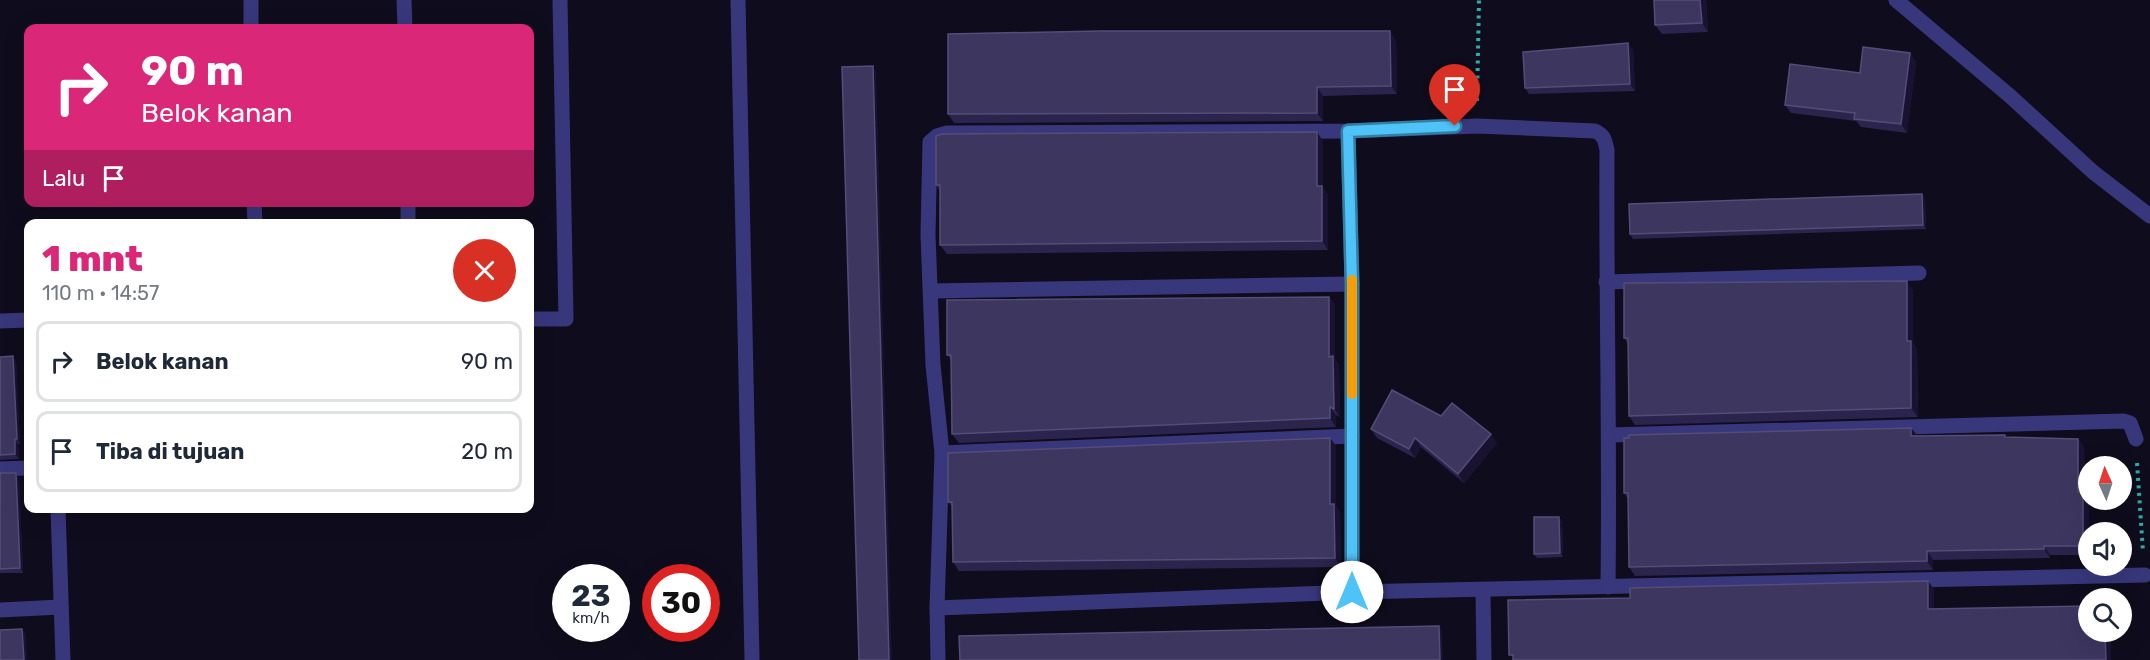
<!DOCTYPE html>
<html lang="id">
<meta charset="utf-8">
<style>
:root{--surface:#fff;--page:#f6f6f7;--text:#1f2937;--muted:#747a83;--line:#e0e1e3;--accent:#db2777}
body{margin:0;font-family:Rubik,sans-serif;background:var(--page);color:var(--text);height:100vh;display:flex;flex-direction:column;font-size:22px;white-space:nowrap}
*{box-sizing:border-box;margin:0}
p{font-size:20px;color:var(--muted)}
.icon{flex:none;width:33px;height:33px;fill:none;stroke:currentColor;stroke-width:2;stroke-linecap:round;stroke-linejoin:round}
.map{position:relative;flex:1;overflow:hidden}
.panel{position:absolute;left:24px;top:219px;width:510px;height:294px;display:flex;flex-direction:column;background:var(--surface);border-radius:12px;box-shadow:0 6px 24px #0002}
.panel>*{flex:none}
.hud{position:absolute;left:24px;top:24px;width:510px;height:183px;border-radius:12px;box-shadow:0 6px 24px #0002;background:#db2777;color:#fff;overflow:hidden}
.needle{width:39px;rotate:357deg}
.tools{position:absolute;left:2078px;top:456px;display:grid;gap:12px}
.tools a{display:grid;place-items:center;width:54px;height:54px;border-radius:50%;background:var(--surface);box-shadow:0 6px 24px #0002;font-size:30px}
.speed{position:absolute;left:552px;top:564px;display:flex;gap:12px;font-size:30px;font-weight:700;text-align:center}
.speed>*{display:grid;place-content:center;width:78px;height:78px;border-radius:50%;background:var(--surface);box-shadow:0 6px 24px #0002;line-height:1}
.speed small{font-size:15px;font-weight:400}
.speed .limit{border:9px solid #d22;background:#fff;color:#111}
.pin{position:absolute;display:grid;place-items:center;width:51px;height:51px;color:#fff;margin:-62px -26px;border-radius:50% 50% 50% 0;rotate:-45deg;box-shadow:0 0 6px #0007}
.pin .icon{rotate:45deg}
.me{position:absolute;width:66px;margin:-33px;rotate:0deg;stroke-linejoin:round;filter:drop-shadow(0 0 4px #0008)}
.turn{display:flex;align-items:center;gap:21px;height:126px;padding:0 18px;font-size:27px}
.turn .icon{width:78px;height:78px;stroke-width:2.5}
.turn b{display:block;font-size:42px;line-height:51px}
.then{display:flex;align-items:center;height:57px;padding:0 18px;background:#0003;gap:12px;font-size:22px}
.round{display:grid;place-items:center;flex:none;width:63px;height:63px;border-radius:32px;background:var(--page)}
.head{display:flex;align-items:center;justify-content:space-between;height:102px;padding:0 18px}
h1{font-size:36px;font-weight:800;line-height:45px;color:var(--accent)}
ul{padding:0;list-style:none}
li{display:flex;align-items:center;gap:18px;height:81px;margin:0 12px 9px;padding:0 6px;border:3px solid var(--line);border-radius:12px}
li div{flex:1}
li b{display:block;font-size:22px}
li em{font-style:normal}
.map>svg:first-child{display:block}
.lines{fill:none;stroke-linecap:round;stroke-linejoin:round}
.path{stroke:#2daea5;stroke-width:4;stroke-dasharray:3 4.5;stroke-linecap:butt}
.street{stroke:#39377c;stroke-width:15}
.wall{fill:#2b244c}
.shaded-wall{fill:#191331}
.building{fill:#3d365f;stroke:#544d78;stroke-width:1.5}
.route-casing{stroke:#337fa1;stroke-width:15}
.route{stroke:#4fc3f7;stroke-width:10}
.slow{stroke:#f59e0b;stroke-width:10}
</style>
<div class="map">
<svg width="2150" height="660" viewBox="0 0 2150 660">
<rect width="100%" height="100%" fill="#0f0c1d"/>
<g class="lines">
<g class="path">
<polyline points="1477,101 1479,0"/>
<polyline points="2137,463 2143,552"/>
</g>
<g class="street">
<polyline points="251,0 251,28"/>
<polyline points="404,0 405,28"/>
<polyline points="738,0 752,660"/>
<polyline points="1896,0 2010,96 2093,172 2150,216"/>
<polyline points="1348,131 1352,284 1352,592"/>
<polyline points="254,202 255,224"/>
<polyline points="408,202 408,224"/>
<polyline points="1606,282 1919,273"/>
<polyline points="931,291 1352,284"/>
<polyline points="530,319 566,319 560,0"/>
<polyline points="0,321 28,320"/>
<polyline points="1610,435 2123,421 2130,423 2136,439"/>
<polyline points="942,453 1352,436"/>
<polyline points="0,469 28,468"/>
<polyline points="58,508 63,660"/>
<polyline points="1483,591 1484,660"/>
<polyline points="937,608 1352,592 2145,575"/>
<polyline points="0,610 61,607"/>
<path d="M938,660L937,608L942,453L933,365L928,235L930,142L937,136L947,133L1348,131L1477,126L1595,131C1604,135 1605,140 1607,150C1606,295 1610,441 1608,587"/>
</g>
</g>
<g class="wall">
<polygon points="1706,0 1708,32 1662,34 1655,25"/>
<polygon points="1396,40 1397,94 1323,96 1323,121 954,123 948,114"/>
<polygon points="1633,49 1635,91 1529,94 1525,88"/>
<polygon points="1910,53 1916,62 1907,133 1861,127 1856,121 1791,113 1785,105"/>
<polygon points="1317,132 1323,141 1323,188 1328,195 1328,250 947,254 940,245 940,191 936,185"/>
<polygon points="1922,194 1925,199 1926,229 1633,239 1630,234"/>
<polygon points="1913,290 1913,343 1917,350 1918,417 1635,425 1629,416 1628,344 1624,338"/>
<polygon points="1329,297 1335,305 1335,359 1339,365 1340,417 1336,415 1336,427 959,443 952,434 952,361 947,355"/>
<polygon points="0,357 16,361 20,444 18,444 19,459 0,460"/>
<polygon points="1441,416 1497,443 1464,483 1421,447 1415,458 1377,438 1371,429"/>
<polygon points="1911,428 1917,436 2078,439 2084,447 2085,494 2089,501 2088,555 2050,555 2050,558 1933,560 1933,570 1635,576 1629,567 1628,499 1624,493"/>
<polygon points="1330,438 1336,446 1336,506 1340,512 1341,567 959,571 953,562 953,508 948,502"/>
<polygon points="0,473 19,478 23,573 0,573"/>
<polygon points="1559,517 1562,522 1563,557 1537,558 1534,554"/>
</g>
<g class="shaded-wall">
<polygon points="1700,0 1706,0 1708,32 1702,23"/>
<polygon points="1390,31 1396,40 1397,94 1391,86"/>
<polygon points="1628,43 1633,49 1635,91 1630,84"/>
<polygon points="1910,53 1916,62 1907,133 1901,124"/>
<polygon points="873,66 876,71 892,660 889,660"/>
<polygon points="1317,87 1323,96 1323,121 1317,113"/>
<polygon points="1317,132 1323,141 1323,188 1328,195 1328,250 1322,241 1317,186"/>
<polygon points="1922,194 1925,199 1926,229 1923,225"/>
<polygon points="1907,281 1913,290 1913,343 1917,350 1918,417 1911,408 1907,341"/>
<polygon points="1329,297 1335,305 1335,359 1339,365 1340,417 1334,409 1329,357"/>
<polygon points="13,356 16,361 20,444 17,439"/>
<polygon points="1330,407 1336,415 1336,427 1330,418"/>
<polygon points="1911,428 1918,436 1911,436"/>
<polygon points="1491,434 1497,443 1464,483 1458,474"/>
<polygon points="1330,438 1336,446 1336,506 1340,512 1341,567 1335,558 1330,504"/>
<polygon points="1415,438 1421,447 1415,458 1409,449"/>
<polygon points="15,439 18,444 19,459 15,454"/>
<polygon points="2078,439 2084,447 2085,494 2089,501 2089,532 2088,532 2088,553 2083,546 2078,492"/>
<polygon points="16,473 19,478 23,573 20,568"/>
<polygon points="1559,517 1562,522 1563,557 1560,553"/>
<polygon points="2044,546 2050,555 2050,558 2044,549"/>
<polygon points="1927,551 1933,560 1933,570 1927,561"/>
<polygon points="1928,581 1934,589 1934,617 1928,609"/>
<polygon points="1439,626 1442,631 1443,660 1440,660"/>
<polygon points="22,629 26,634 27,660 24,660"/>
<polygon points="2105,632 2111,632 2111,660 2106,660"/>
</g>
<g class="building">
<polygon points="1654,0 1700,0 1702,23 1655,25"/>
<polygon points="1100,31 1390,31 1391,86 1317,87 1317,113 948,114 948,34"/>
<polygon points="1628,43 1630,84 1525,88 1523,52"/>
<polygon points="1863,47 1910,53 1901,124 1854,119 1855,113 1785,105 1790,64 1860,73"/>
<polygon points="873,66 889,660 859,660 842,67"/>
<polygon points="1317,132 1317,186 1322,186 1322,241 940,245 940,185 936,185 936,136 942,134"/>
<polygon points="1922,194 1923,225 1630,234 1629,204"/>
<polygon points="1907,281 1907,341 1911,341 1911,408 1629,416 1628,338 1624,338 1624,283"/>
<polygon points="1329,297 1329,357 1333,356 1334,409 1330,407 1330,418 952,434 951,355 947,355 947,300"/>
<polygon points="13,356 17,439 15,439 15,454 0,455 0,357"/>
<polygon points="1392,390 1441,416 1452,403 1491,434 1458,474 1415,438 1409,449 1371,429"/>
<polygon points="1911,428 1911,436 2005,435 2005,437 2078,439 2078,492 2083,492 2083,546 2044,546 2044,549 1927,551 1927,561 1629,567 1628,493 1624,493 1624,438 1629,438 1629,435"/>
<polygon points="1330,438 1330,504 1334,504 1335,558 953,562 952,502 948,502 948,453"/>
<polygon points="0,473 16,473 20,568 0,569"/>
<polygon points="1534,517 1559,517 1560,553 1534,554"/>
<polygon points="1928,581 1928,609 2088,606 2088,632 2105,632 2106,660 1513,660 1513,655 1509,655 1508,600 1630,598 1630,588"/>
<polygon points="1439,626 1440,660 960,660 959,636"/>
<polygon points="22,629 24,660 0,660 0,630"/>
</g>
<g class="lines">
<g class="route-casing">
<polyline id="route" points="1352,592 1352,284 1348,131 1455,126"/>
</g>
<use href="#route" class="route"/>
<polyline class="slow" points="1352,280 1352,394"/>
</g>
</svg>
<div class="tools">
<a><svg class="needle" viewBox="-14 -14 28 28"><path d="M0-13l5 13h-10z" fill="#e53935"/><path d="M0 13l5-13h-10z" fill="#747a83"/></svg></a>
<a><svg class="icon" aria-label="sound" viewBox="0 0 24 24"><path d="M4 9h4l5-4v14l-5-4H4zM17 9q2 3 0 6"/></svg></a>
<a><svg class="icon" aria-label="search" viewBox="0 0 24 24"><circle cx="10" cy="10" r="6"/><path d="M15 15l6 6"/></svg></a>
</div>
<div class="speed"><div>23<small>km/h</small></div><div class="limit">30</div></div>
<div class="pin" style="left:1455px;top:126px;background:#d93025"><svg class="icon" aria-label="arrive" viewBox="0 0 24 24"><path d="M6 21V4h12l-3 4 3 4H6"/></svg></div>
<svg class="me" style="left:1352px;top:592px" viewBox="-20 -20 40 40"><circle r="19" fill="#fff"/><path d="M0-13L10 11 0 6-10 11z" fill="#4fc3f7"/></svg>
<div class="hud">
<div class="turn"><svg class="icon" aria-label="right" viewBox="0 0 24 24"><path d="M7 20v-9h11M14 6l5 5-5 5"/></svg><div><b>90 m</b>Belok kanan</div></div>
<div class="then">Lalu<svg class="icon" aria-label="arrive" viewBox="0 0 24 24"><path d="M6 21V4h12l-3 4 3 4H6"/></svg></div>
</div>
<section class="panel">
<div class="head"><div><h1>1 mnt</h1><p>110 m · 14:57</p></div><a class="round" style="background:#d93025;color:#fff"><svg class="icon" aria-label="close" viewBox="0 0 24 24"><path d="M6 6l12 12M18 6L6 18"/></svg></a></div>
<ul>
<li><svg class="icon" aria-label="right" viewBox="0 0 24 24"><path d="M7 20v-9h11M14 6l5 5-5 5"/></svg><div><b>Belok kanan</b></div><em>90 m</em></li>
<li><svg class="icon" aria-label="arrive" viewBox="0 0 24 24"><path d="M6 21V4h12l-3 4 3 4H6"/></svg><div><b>Tiba di tujuan</b></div><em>20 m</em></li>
</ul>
</section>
</div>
